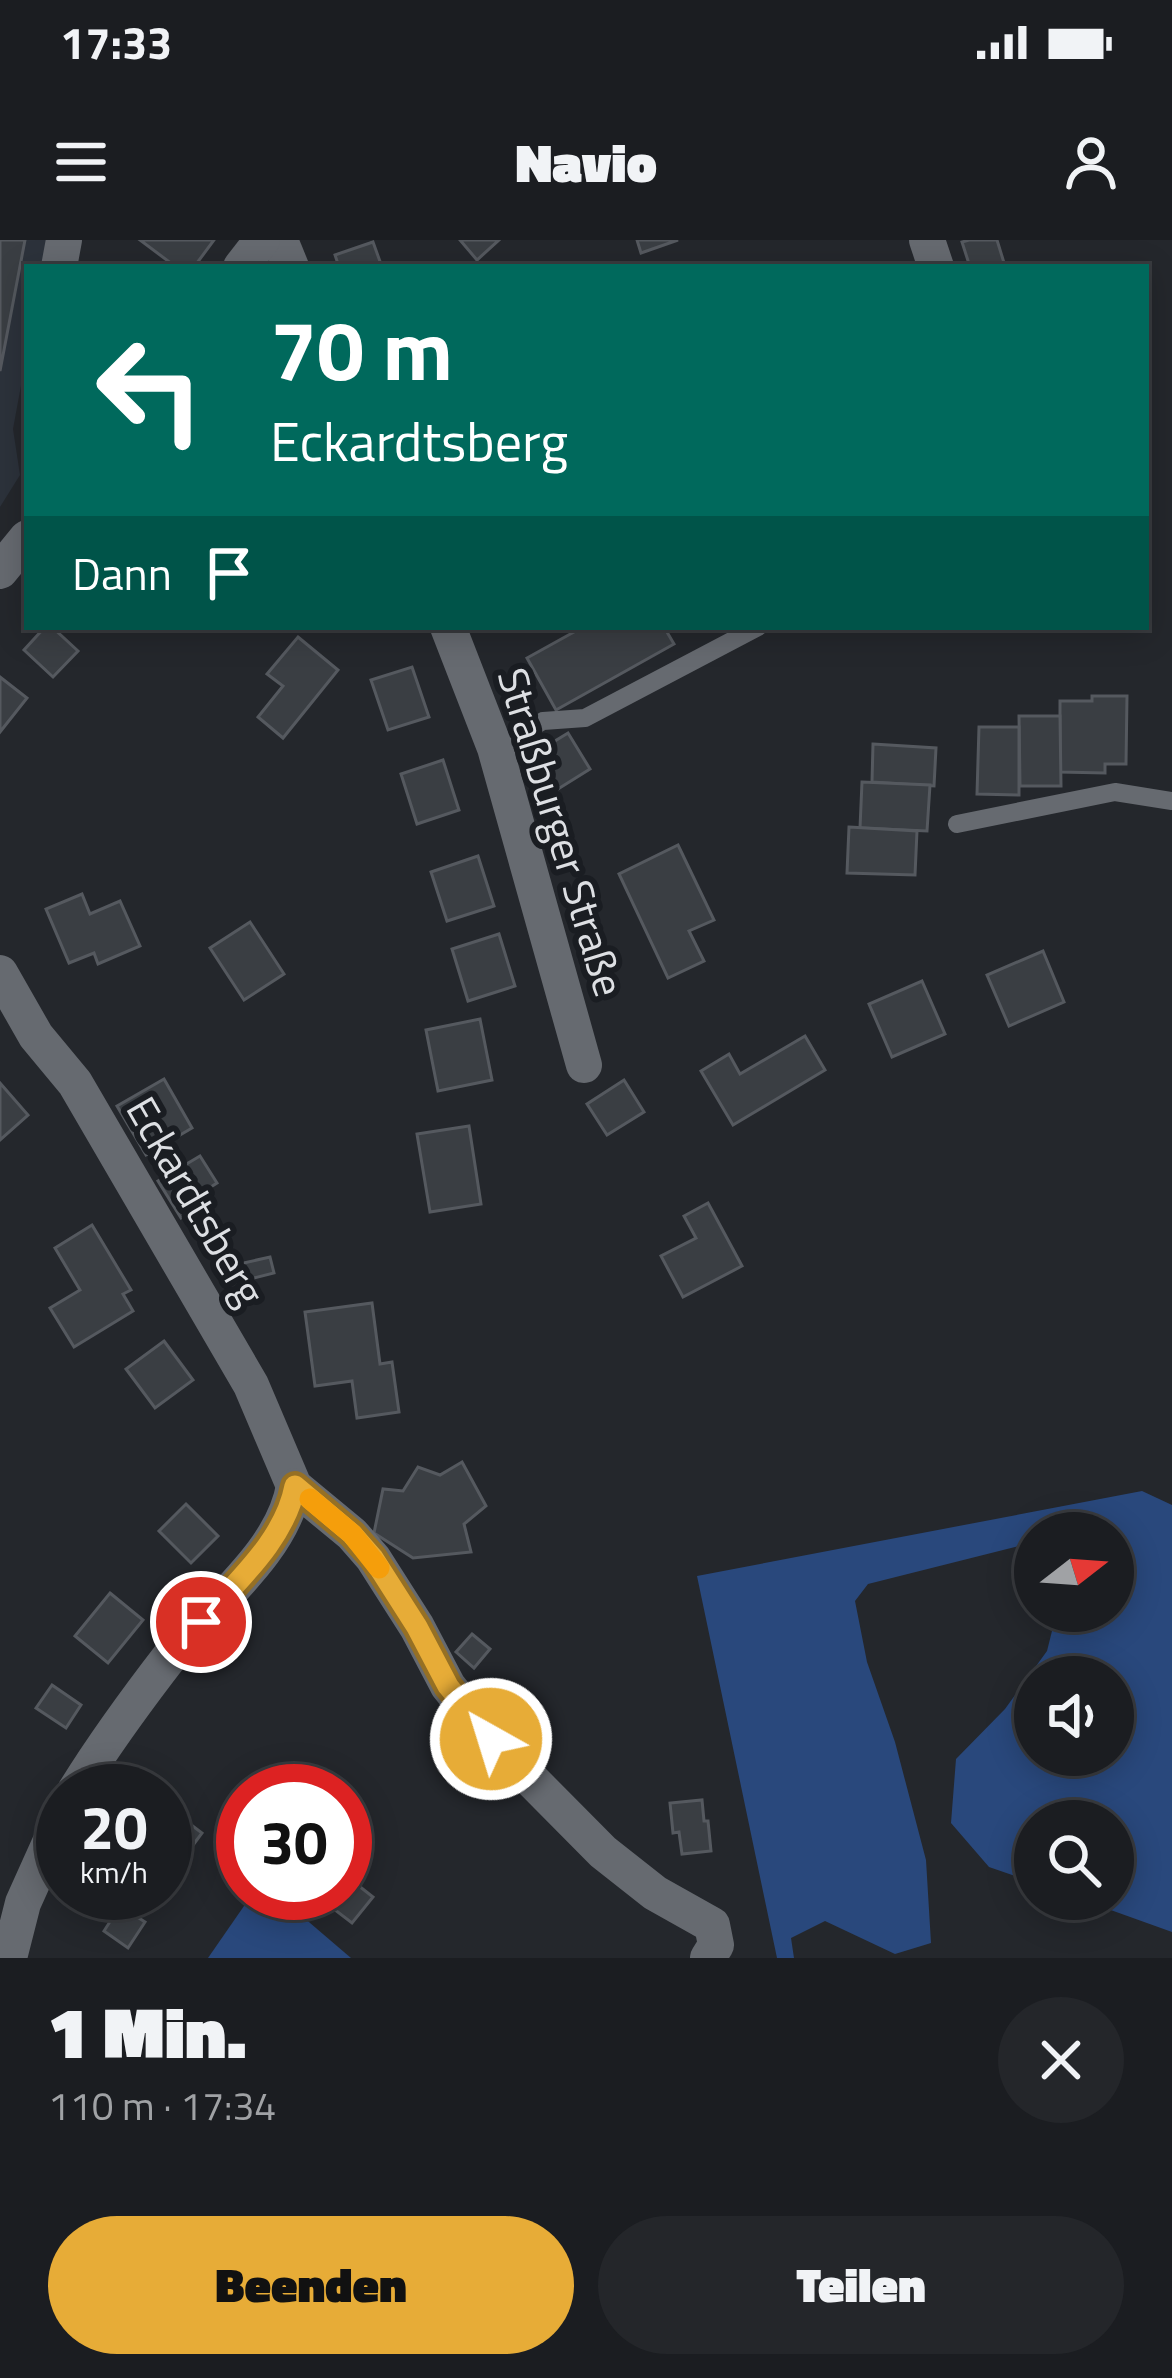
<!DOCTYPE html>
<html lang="de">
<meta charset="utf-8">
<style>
:root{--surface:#1b1d21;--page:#24262a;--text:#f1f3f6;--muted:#a0a2a5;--line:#393b3f;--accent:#e7ac37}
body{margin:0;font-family:"Titillium Web",sans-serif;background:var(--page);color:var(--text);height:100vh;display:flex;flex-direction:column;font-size:45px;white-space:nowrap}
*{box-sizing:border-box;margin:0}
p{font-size:39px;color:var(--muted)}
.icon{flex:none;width:66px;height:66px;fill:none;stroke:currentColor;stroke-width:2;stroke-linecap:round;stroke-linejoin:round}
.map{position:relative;height:1718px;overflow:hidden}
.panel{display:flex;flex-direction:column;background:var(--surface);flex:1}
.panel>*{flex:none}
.guide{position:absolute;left:24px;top:24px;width:1125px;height:366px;border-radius:0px;box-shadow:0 6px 30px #0003,0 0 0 3px var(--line);background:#00695c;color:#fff;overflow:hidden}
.needle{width:78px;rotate:73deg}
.fabs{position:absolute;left:1014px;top:1272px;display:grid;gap:24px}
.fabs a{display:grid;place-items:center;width:120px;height:120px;border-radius:50%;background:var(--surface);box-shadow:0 6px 30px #0003,0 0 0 3px var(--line);font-size:60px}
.speed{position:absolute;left:36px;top:1524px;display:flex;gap:24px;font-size:60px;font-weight:700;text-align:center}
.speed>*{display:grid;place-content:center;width:156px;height:156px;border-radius:50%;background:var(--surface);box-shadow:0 6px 30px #0003,0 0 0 3px var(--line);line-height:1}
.speed small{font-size:30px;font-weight:400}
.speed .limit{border:18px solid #d22;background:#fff;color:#111}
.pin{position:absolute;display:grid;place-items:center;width:102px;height:102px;color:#fff;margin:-51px;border:6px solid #fff;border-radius:50%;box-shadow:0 3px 12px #0007}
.me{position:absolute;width:132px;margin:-66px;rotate:321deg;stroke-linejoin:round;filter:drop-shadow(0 0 9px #0008)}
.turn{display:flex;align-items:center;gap:42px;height:252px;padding:0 48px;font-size:54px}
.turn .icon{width:156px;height:156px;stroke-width:2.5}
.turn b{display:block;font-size:84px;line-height:102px}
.then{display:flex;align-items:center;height:114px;padding:0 48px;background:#0003;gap:24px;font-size:45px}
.round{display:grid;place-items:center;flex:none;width:126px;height:126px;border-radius:63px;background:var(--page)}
.overview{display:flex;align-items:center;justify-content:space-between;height:204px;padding:0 48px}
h1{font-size:72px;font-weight:800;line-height:90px}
.button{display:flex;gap:24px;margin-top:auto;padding:24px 48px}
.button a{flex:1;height:138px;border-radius:72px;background:var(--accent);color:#111;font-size:48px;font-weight:800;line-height:138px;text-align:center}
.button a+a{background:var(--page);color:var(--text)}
.status{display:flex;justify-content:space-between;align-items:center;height:84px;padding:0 60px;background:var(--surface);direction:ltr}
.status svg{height:33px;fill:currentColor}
header{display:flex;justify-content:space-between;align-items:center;height:156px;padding:0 48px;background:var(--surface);font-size:54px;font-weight:800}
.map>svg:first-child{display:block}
.built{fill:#2c323b}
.green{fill:#29487c;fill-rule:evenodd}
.building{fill:#3a3e43;stroke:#55595f;stroke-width:3}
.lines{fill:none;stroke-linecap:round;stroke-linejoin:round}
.lane{stroke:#666a70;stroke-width:18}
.street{stroke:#666a70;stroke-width:36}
.secondary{stroke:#666a70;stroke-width:36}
.route-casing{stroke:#967024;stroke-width:30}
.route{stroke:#e7ac37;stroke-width:21}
.slow{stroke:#f59e0b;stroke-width:21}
.labels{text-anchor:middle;stroke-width:12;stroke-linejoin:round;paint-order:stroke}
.street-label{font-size:42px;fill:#dddfe3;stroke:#1a1d22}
</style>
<div class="status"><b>17:33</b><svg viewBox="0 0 49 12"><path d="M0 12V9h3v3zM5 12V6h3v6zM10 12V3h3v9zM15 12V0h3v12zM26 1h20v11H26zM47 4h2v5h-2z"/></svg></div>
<header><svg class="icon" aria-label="menu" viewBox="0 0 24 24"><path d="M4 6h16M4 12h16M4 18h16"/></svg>Navio<svg class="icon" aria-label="person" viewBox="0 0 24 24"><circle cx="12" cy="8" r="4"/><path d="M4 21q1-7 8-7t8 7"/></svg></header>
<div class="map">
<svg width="1172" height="1718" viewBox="0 0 1172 1718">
<rect width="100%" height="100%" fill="#24272c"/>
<polygon class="built" points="0,0 49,0 43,27 27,27 27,113 13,189 20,235 0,267"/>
<g class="green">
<path d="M1142,1251L1172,1265V1692L1080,1659H1113V1581H1035V1643L989,1627L951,1583L956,1519L1005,1469L1047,1411L1057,1371H1113V1293H1035V1302L868,1344L855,1361L867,1422L895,1502L926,1620L931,1703L895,1714L825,1681L791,1698L794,1718H777L697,1336ZM1035,1437H1113V1515H1035Z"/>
<polygon points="253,1653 275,1653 351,1718 208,1718"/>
</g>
<g class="building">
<polygon points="0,0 25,0 0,131"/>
<polygon points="140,0 214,0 194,27 176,27"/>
<polygon points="460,0 499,0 477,20"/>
<polygon points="637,0 678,0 641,13"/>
<polygon points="969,0 997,0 1005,26 970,27 962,2"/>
<polygon points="373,2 382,27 339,27 335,15"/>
<polygon points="45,387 52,387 78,411 53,437 24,410"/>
<polygon points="583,387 664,387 674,404 556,470 527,418"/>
<polygon points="298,397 338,430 283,498 258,477 283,446 267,434"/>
<polygon points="412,427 429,477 388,490 371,440"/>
<polygon points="0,437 27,458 0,492"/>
<polygon points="1092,456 1127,456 1126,524 1105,524 1105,533 1060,532 1060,461 1092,461"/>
<polygon points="1019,476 1060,476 1061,546 1020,546"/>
<polygon points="979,487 1019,487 1019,555 977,554"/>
<polygon points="568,493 590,529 550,554 527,518"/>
<polygon points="873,504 936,508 934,546 872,542"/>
<polygon points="443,520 459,570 417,584 401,534"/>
<polygon points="862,542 930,545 927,591 860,588"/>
<polygon points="849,587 917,591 915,635 847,633"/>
<polygon points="678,605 714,680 689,691 704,721 668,738 619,634"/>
<polygon points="478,616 494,666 447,681 431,632"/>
<polygon points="82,654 90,674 120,661 140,706 98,724 94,713 69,723 46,669"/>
<polygon points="250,682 284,734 244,760 210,708"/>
<polygon points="499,694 515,746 468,761 452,709"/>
<polygon points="1043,711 1064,762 1009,786 987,735"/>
<polygon points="922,741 945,794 892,817 869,764"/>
<polygon points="480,779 492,840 438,851 426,790"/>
<polygon points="805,796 825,830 733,885 701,831 729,814 740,834"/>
<polygon points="164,839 192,888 146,915 117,866"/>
<polygon points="624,840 644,872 607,895 587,864"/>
<polygon points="0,843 28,875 0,900"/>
<polygon points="469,886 481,964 430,972 417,894"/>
<polygon points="200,916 217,943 206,950 211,959 181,978 158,941"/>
<polygon points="708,963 742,1026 683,1057 661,1016 696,998 684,976"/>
<polygon points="92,985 131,1050 123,1054 133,1071 74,1107 50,1068 80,1050 55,1008"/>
<polygon points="270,1017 274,1033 230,1044 226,1027"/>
<polygon points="372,1063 380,1124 392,1122 399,1172 357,1178 352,1141 315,1146 305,1072"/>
<polygon points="164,1101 193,1140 155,1168 126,1129"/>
<polygon points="462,1222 486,1266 464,1284 471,1312 413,1318 374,1293 383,1249 403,1251 418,1227 440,1235"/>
<polygon points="186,1264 218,1296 191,1323 159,1291"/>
<polygon points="110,1353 143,1380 108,1423 75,1396"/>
<polygon points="472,1394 490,1409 474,1428 456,1412"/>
<polygon points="52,1445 81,1465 66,1488 36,1468"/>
<polygon points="502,1459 539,1497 521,1515 484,1477"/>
<polygon points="118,1530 146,1551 103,1551"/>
<polygon points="702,1560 704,1581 708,1581 711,1611 682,1614 679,1592 673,1593 670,1563"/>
<polygon points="165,1565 202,1593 179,1624 165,1613"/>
<polygon points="345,1635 373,1657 352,1683 313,1653 345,1653"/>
<polygon points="120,1666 145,1682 128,1708 104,1691"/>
</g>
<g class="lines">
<g class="lane">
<polyline points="495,508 543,481 585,478 758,387"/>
<polyline points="957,584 1115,552 1172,561"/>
</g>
<g class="street">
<polyline points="280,0 291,27"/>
<polyline points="927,0 936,27"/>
<polyline points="59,27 64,0"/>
<polyline points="448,387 495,508 584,825"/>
<polyline points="0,733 36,796 75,843 251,1145 294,1246 352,1294 373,1318 417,1387 448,1446 491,1499 603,1612 655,1653 712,1685 716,1705 708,1718"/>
<path d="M75,1551C104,1504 137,1459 171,1415C211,1365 283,1312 294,1246"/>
<polyline points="9,1718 23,1663 63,1574"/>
</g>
<g class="secondary">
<polyline points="241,27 262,0"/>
<polyline points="0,331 27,298"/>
</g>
</g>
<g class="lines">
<g class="route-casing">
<path id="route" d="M201,1382C236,1342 285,1300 295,1246L352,1294L373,1318L417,1387L448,1446L491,1499"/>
</g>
<use href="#route" class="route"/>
<polyline class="slow" points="310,1259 352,1294 379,1328"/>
</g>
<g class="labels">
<g class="street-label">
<text transform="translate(561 592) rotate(73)" y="15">Straßburger Straße</text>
<text transform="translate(196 961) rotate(60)" y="15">Eckardtsberg</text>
</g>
</g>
</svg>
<div class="fabs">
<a><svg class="needle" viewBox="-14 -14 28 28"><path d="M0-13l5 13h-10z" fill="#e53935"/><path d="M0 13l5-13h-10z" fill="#a0a2a5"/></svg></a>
<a><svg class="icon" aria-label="sound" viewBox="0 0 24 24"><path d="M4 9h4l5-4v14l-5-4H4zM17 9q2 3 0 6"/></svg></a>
<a><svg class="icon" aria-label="search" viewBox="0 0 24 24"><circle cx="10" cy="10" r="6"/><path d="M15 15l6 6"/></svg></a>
</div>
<div class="speed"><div>20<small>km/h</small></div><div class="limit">30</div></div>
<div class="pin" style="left:201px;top:1382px;background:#d93025"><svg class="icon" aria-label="arrive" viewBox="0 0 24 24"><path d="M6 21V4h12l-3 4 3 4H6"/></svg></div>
<svg class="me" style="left:491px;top:1499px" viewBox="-20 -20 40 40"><circle r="17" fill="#e7ac37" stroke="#fff" stroke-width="3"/><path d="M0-11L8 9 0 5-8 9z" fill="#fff"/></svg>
<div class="guide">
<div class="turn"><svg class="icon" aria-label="left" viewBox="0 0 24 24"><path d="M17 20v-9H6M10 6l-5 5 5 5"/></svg><div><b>70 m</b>Eckardtsberg</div></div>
<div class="then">Dann<svg class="icon" aria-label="arrive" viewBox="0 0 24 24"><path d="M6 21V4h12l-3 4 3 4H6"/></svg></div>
</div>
</div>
<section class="panel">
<div class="overview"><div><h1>1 Min.</h1><p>110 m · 17:34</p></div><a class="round"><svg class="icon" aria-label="close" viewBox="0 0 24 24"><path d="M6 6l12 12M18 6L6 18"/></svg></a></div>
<div class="button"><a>Beenden</a><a>Teilen</a></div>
</section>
